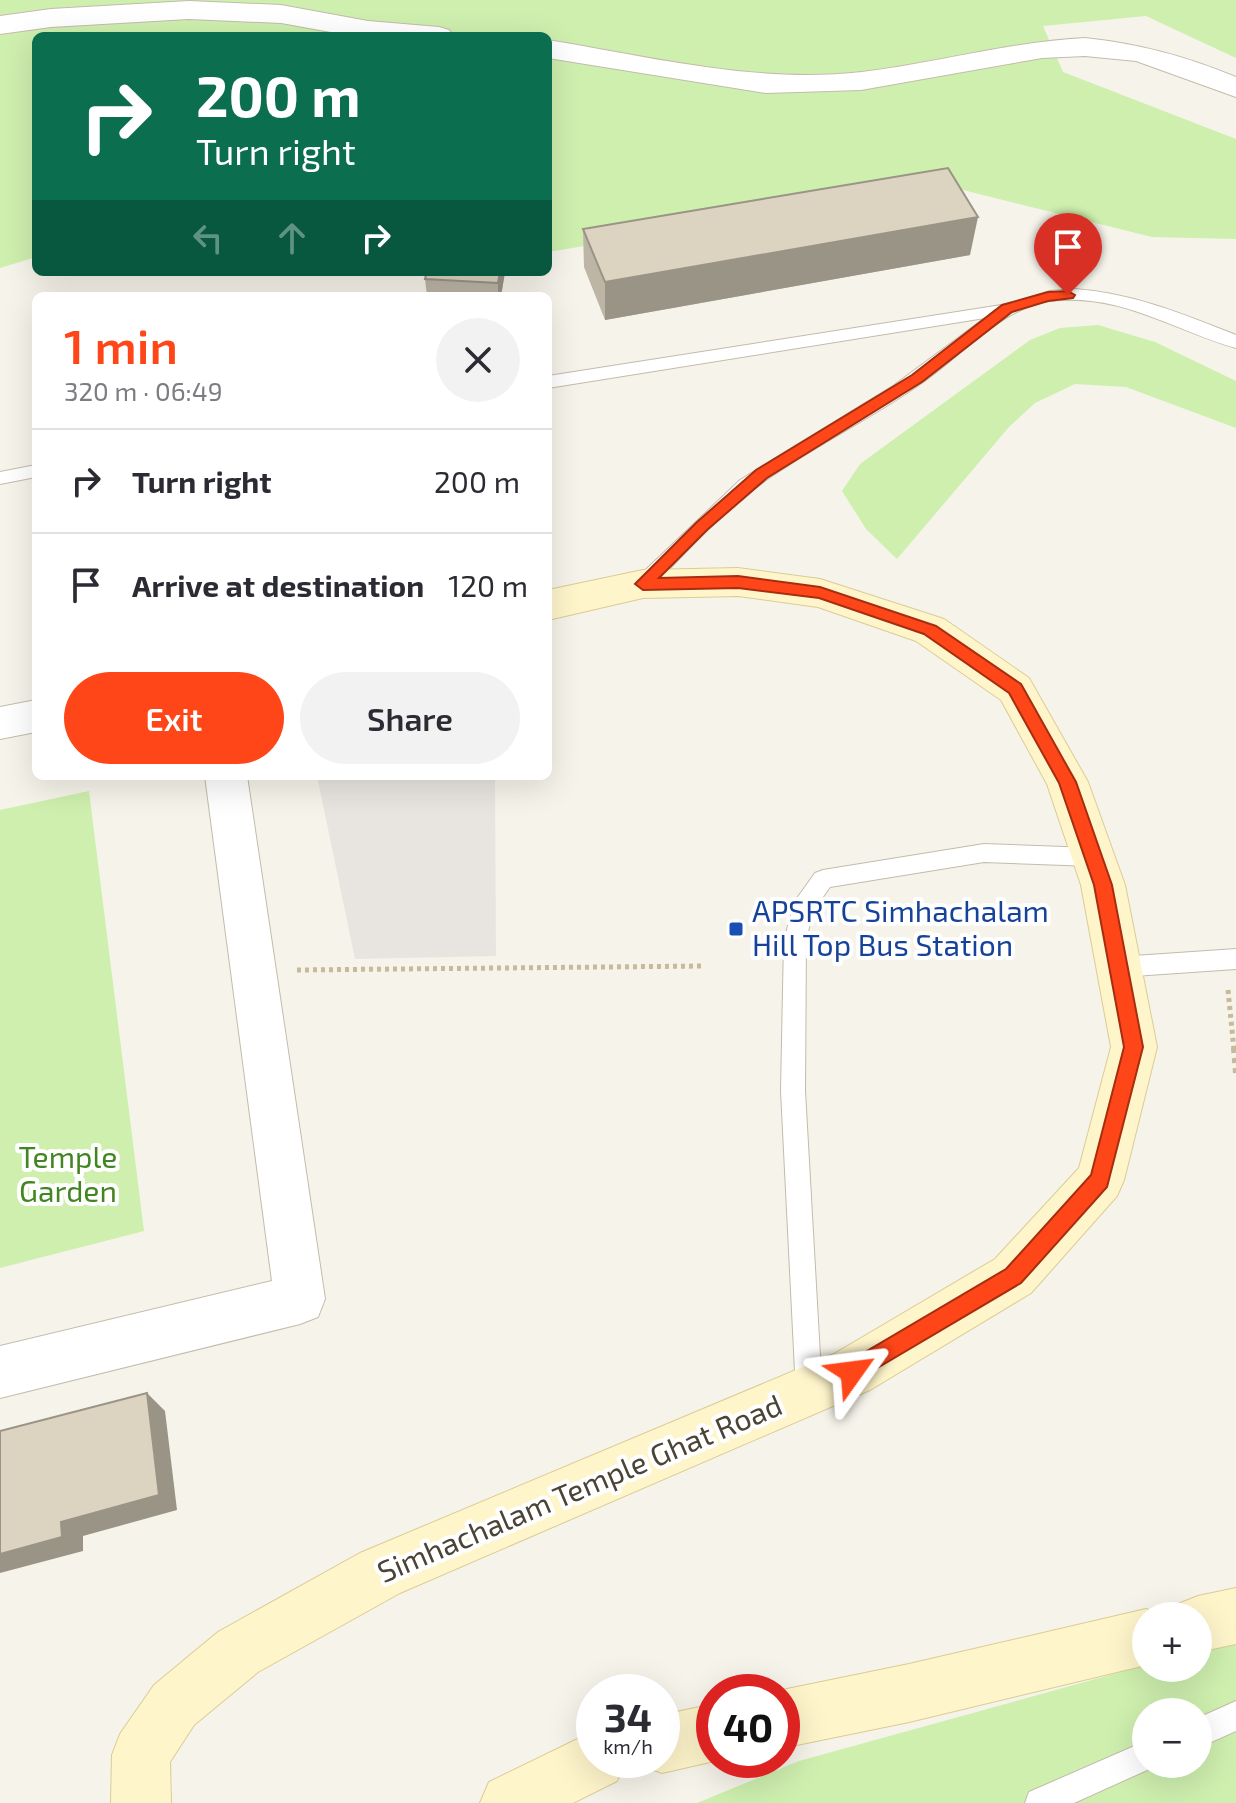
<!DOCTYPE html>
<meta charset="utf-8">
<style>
:root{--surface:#fff;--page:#f2f2f3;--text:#2b2b33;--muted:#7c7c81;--line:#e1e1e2;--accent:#ff4618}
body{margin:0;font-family:"Exo 2",sans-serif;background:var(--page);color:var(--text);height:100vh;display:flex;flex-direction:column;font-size:30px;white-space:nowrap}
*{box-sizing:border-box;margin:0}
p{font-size:26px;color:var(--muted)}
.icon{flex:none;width:44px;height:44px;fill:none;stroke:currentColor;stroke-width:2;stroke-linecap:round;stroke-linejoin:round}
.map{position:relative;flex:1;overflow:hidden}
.drawer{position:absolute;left:32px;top:292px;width:520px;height:488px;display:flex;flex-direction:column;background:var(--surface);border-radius:12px;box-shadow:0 8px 32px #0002}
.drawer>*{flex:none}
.banner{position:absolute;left:32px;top:32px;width:520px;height:244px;border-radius:12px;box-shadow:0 8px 32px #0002;background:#0b6e4f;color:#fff;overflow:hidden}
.controls{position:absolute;left:1132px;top:1602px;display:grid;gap:16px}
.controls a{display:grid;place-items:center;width:80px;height:80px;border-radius:50%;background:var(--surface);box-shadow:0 8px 32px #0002;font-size:40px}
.speed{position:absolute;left:576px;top:1674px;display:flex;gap:16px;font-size:40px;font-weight:700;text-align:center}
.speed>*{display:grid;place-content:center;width:104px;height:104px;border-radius:50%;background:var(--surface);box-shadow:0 8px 32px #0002;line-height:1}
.speed small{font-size:20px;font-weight:400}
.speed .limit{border:12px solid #d22;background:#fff;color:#111}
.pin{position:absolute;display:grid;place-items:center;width:68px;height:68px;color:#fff;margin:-82px -34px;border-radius:50% 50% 50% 0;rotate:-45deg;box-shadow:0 0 8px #0007}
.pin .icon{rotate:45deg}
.me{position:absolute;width:88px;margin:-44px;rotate:59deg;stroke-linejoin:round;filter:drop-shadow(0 0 6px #0008)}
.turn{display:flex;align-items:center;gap:28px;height:168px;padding:0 32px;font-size:36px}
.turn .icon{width:104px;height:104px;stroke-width:2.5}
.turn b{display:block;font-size:56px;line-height:68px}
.lanes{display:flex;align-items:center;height:76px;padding:0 32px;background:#0003;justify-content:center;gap:40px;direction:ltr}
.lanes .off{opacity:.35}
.round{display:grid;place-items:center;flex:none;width:84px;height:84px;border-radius:42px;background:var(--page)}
.head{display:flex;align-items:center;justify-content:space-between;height:136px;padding:0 32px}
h1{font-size:48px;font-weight:600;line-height:60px;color:var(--accent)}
.cta{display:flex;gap:16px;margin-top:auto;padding:16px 32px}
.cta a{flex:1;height:92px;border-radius:48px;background:var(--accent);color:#fff;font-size:32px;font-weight:600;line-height:92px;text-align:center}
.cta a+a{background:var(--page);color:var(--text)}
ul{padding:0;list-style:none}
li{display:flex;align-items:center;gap:24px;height:104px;padding:0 32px;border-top:2px solid var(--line)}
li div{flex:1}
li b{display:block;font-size:30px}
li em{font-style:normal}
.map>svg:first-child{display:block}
.green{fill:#ceefae;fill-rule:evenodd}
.parking{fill:#e8e5e1}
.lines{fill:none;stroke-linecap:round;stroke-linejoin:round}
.lane-casing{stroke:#c3bcab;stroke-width:2}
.street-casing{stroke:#c3bcab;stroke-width:2}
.secondary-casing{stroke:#dbcc94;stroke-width:2}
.path-far1{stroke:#c7b99a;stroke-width:5;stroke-dasharray:4 4;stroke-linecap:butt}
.path{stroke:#c7b99a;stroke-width:6;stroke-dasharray:5 5;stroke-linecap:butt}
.lane{fill:#fff;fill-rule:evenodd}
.street{fill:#fff;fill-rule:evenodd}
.secondary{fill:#fff5cb;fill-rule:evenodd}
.wall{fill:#bdb5a5}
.shaded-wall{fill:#9a9486}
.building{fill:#dcd3c0;stroke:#9a9486;stroke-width:2}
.route{fill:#ff4618;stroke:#a62e10;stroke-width:2}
.transit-dot{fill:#1a4fb4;stroke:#fff;stroke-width:3}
.labels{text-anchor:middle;stroke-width:8;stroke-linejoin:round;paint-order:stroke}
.transit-label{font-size:30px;fill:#164399;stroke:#fff;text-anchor:start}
.park-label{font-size:30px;fill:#428521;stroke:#fff}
.street-label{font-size:30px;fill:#4b4436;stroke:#fff}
</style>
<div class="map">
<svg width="1236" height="1803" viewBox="0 0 1236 1803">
<rect width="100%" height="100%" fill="#f6f3ea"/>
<g class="green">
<polygon points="0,0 1236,0 1236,58 1146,16 1043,26 1063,72 1236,139 1236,239 1152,237 947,186 548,252 548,36 36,36 36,257 0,268"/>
<polygon points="1098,325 1155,342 1236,381 1236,428 1126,387 1075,384 1035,403 1009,427 897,559 866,529 842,491 860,464 1030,340 1060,328"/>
<polygon points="89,791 144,1231 0,1268 0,810"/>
<path d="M1236,1639V1803H697L799,1761L1146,1665V1668H1198V1650ZM1146,1712H1198V1764H1146Z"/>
</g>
<polygon class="parking" points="317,776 495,776 496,956 355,959"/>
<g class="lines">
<g class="lane-casing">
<g id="lane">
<path d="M1075,289C1132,293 1183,314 1236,335V348C1173,330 1119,292 1050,301C1001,308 962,355 923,382C874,417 819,443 769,478C724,509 688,550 650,589L643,591L633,584L636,579L740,480L893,386L985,318L548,388V376L1008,304L1050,291Z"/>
<polygon points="36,465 36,477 0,484 0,472"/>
<polygon points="984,844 1093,848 1101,851 1104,857 1101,863 1093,866 984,862 830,887 813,911 806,940 805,1091 822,1391 818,1400 809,1404 800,1400 796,1391 781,1091 784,940 795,901 815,873 823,870"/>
<polygon points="1236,949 1236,969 1119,977 1111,974 1108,967 1111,960 1119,957"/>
<polygon points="1236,1701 1236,1731 1198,1748 1198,1718"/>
<polygon points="1146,1741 1146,1764 1157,1764 1156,1766 1074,1803 1025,1803 1029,1792"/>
</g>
</g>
<g class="street-casing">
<g id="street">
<polygon points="189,1 281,5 368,21 439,27 449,30 454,36 353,36 281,23 189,19 51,27 0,34 0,16 51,9"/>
<path d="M1085,38C1140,44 1185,56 1236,77V97L1136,61L1085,56L1042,58L861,90L766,93L548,58V40C651,57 757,84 862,72C937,63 1009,42 1085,38Z"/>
<polygon points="36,700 36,732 0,739 0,707"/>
<polygon points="205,776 247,776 325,1299 318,1317 300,1324 0,1398 0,1346 272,1281"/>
</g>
</g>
<g class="secondary-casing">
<g id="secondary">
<polygon points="738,568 820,579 944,619 1029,678 1088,782 1125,885 1157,1047 1124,1180 1117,1196 1031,1293 870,1390 400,1593 258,1672 194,1725 170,1762 171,1803 111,1803 112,1755 120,1734 154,1685 218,1632 360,1553 834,1354 995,1259 1079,1168 1111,1047 1081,885 1047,784 1001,700 916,641 818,607 738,596 643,598 548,620 548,590 643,570"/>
<polygon points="1236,1588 1236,1644 1198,1652 1198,1616 1173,1616 1178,1604 1198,1596"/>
<polygon points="1146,1609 1164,1616 1146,1616 1146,1665 909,1722 782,1748 782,1692 777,1692 782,1690 909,1664"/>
<polygon points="714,1704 714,1760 719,1760 662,1773 641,1765 639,1760 662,1760 662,1715"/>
<polygon points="594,1731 594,1760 625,1760 617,1781 573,1803 480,1803 489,1782"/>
</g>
</g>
<g class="path-far1">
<polyline points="297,970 704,966"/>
<polyline points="1228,990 1234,1050"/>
</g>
<polyline class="path" points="1234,1048 1236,1073"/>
<use href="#lane" class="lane"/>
<use href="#street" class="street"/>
<use href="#secondary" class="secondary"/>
</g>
<g class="wall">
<polygon points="583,229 970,255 605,320 584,267"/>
<polygon points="505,272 501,296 427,296 425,279"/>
</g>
<g class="shaded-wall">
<polygon points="978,217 970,255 605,320 605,282"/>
<polygon points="500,272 505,272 501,296 498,296 498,283"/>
<polygon points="147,1393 165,1411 177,1510 83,1536 83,1551 0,1573 0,1554 61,1522"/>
</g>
<g class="building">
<polygon points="948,168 978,217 605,282 583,229"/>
<polygon points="427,272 500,272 498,283 425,279"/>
<polygon points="147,1393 159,1495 61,1522 62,1537 0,1554 0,1431"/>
</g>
<polygon class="route" points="1068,291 1075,295 1073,298 1048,301 1012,312 922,382 767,478 707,530 659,578 738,576 820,587 936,626 1021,684 1076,782 1112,885 1143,1047 1107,1187 1021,1283 852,1383 845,1380 842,1372 845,1364 1006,1269 1091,1175 1124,1047 1094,885 1059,783 1009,693 924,634 819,598 738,588 643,590 635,584 697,522 756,470 912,375 1002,305 1048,292"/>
<rect class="transit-dot" x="728" y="921" width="16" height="16" rx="4"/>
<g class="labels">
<g class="transit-label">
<text x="752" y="922">APSRTC Simhachalam<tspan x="752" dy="34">Hill Top Bus Station</tspan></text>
</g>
<g class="park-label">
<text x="68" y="1168">Temple<tspan x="68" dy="34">Garden</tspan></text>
</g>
<g class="street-label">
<text transform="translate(580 1489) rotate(-23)" y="10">Simhachalam Temple Ghat Road</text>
</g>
</g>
</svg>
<div class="controls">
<a>+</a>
<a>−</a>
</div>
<div class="speed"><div>34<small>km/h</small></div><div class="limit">40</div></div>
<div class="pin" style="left:1068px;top:295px;background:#d93025"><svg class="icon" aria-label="arrive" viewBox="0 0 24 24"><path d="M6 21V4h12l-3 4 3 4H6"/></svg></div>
<svg class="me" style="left:852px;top:1372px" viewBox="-20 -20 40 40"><path d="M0-17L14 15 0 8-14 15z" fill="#ff4618" stroke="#fff" stroke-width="4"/></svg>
<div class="banner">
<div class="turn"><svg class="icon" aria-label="right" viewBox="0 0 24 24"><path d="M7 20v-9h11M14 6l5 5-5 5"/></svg><div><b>200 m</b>Turn right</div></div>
<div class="lanes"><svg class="icon off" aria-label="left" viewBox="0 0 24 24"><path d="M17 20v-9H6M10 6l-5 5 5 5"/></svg><svg class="icon off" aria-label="ahead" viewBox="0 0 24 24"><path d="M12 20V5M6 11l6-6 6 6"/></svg><svg class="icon" aria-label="right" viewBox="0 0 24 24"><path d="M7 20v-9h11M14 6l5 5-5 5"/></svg></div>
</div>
<section class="drawer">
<div class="head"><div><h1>1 min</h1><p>320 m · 06:49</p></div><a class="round"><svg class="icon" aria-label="close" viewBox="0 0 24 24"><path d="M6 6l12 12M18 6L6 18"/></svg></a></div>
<ul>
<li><svg class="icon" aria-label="right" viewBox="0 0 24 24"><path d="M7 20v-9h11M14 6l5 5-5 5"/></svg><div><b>Turn right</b></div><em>200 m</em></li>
<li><svg class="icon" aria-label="arrive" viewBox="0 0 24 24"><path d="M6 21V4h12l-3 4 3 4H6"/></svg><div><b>Arrive at destination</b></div><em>120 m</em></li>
</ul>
<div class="cta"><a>Exit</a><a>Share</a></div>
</section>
</div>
